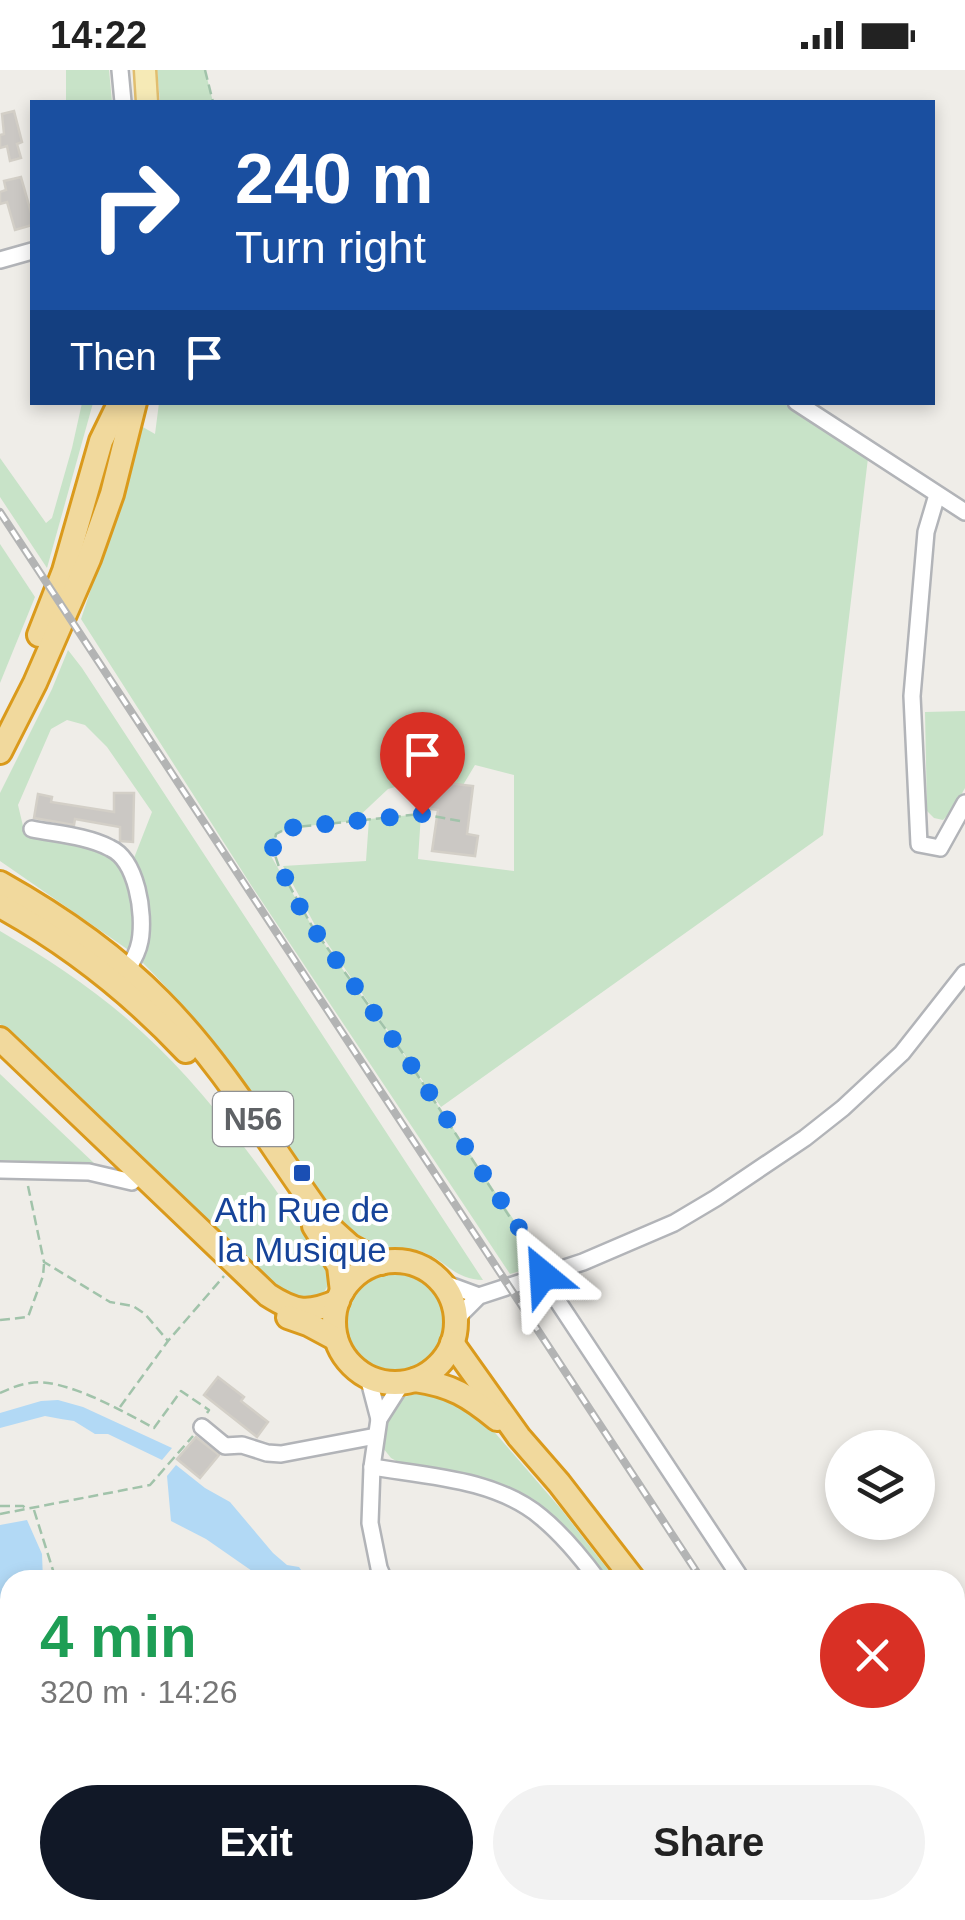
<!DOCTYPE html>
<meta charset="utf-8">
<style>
:root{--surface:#fff;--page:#f2f2f2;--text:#222;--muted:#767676;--accent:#111827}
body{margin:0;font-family:Helvetica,sans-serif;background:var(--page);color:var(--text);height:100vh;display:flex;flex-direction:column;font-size:38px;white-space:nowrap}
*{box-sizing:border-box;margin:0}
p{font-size:32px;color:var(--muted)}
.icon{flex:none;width:55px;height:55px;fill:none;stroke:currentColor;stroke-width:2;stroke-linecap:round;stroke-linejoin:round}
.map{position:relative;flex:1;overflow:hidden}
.panel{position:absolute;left:0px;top:1500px;width:965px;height:350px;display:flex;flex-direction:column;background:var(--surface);border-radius:30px 30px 0 0;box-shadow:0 5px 15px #0003}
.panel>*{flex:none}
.hud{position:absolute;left:30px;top:30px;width:905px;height:305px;border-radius:0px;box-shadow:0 5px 15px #0003;background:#1a4fa0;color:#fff;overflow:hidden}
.tools{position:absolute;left:825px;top:1360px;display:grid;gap:20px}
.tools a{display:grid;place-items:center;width:110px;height:110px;border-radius:50%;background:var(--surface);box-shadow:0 5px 15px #0003;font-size:50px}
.pin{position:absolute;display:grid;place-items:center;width:85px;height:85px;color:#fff;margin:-102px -42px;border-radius:50% 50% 50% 0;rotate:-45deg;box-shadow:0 0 10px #0007}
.pin .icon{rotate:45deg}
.me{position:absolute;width:110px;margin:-55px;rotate:333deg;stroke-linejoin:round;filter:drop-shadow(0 0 8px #0008)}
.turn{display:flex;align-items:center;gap:35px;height:210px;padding:0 40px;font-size:45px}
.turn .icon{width:130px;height:130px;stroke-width:2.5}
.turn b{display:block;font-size:70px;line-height:85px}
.then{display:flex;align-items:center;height:95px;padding:0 40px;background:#0003;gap:20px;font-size:38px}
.round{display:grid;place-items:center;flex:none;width:105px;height:105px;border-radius:52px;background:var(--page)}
.summary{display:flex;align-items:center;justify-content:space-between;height:170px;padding:0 40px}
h1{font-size:60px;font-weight:800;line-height:75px;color:#1e9e55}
.cta{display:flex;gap:20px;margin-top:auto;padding:20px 40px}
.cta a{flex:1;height:115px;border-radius:60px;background:var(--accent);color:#fff;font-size:40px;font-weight:800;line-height:115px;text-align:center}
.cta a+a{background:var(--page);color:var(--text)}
.status{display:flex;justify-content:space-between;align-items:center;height:70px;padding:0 50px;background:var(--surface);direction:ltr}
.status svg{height:28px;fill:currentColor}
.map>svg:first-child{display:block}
.industrial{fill:#dedcda}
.green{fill:#c8e3c8}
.water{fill:#b2d9f5}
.building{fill:#cbc8c4;stroke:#d3cfc7;stroke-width:2.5}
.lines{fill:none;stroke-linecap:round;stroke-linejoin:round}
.minor-casing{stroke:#b2b4b8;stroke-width:20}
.major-casing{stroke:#e1be6f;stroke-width:25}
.highway-casing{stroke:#da9a1c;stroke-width:28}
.path{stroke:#a1c3aa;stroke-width:2.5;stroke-dasharray:10 5;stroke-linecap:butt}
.minor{stroke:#fff;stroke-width:15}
.major{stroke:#f6eab6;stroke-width:20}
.highway{stroke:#f1d99d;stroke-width:22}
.rail-casing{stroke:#b3b4b4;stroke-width:8}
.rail{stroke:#fff;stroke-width:4;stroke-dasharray:11;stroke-linecap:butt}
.route{stroke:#1a73e8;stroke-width:18;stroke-dasharray:0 32.4}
.transit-dot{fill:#1a4fb4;stroke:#fff;stroke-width:4}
.labels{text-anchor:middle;stroke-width:8;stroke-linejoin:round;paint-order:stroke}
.shield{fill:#fff;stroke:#8f9194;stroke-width:2.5}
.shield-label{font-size:32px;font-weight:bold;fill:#5f6266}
.transit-label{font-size:35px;fill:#164399;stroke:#fff}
</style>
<div class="status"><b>14:22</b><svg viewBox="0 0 49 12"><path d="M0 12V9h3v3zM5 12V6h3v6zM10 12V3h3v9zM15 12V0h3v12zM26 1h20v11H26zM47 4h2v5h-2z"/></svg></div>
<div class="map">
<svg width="965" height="1850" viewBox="0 0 965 1850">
<rect width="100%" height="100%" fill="#efede8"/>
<polygon class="industrial" points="0,1679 10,1686 10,1840 140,1840 149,1850 0,1850"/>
<g class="green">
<polygon points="66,0 109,0 112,32 66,32"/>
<polygon points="157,0 205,0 213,32 160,32"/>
<polygon points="82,333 93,333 47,498 0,427 0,388 46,453 52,448 72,378"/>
<polygon points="159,333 783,333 868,388 823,765 441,1037 316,857 283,796 366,791 369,749 421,744 418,789 514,801 514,705 475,695 463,715 421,710 388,719 354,751 288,758 277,764 273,779 268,781 313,858 407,989 535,1182 537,1196 510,1204 251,815 81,549 121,429 141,356 155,364"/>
<polygon points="0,474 35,527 0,613"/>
<path d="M68,580L82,598L483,1210C454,1209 449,1193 425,1183C412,1177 399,1180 385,1179C364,1176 346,1158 331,1144C272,1057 216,966 142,892L145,867L134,788L152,742L107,677L85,655L67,650L51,659L18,735L23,756C38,766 56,769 74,774C136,789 136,820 134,875L127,879L0,791V723L52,619Z"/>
<polygon points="965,641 965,718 952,741 943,750 934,748 927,741 925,642"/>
<path d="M0,861C50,890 100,923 143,963C216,1030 272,1114 328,1196C333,1213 324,1233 303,1229C292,1227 282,1219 273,1212L0,954Z"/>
<polygon points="0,1004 96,1095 0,1090"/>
<circle cx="395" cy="1252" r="48"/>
<path d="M426,1321L452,1325L490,1357L561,1439L616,1510H604C583,1484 564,1455 538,1434C500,1405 443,1401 398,1392L391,1388L383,1378L389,1343L393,1342L401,1328Z"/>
</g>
<g class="water">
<polygon points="58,1330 83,1337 172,1378 162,1390 108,1364 95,1364 74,1351 61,1349 45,1346 0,1358 0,1343 41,1331"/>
<polygon points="176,1395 205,1418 230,1432 273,1483 287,1495 299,1497 308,1510 265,1510 206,1469 171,1451 167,1406"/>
<polygon points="27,1450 42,1484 43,1510 10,1510 10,1548 0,1536 0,1455"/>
</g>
<g class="building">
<polygon points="14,41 22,72 17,74 21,88 10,91 7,76 0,78 0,65 4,64 2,44"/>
<polygon points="21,107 32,146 32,155 15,160 7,132 0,134 0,122 6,120 4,111"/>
<polygon points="421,710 473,716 467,764 478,766 475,786 432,781 438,740 418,737"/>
<polygon points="114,723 134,723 133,772 120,771 120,757 75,749 74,755 34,748 38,724 52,727 51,732 114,742"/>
<polygon points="218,1307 244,1327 241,1331 268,1352 257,1367 204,1325"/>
<polygon points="196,1367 219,1385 200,1408 177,1389"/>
</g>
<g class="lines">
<g class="minor-casing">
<g id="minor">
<polyline points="120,0 123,32"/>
<polyline points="0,190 32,181"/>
<polyline points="796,332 965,442"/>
<polyline points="937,425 926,462 912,626 919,774 940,778 965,733"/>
<path d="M32,759C57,764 87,766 110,778C137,790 145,844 140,871C138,882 133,891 127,900"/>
<polyline points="0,1100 89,1102 132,1112"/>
<polyline points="543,1205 551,1221 742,1510"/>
<polyline points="441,1212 479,1226"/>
<polyline points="455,1260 461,1244 479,1226 583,1192 674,1153 716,1128 805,1068 843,1038 902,983 965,903"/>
<polyline points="368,1307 379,1349"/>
<polyline points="202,1357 225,1376 242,1375 267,1383 281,1384 376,1366"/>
<path d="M372,1397C427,1406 496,1409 541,1447C563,1465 581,1487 598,1510"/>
<polyline points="384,1510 379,1498 370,1453 372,1397 379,1349 402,1313"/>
<polyline points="0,1670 10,1678"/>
<polyline points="955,1832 965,1846"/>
<polyline points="231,1840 246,1850"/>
<polyline points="819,1840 825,1850"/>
<polyline points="339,1850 353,1840"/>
</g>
</g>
<g class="major-casing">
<polyline id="major" points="145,0 147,32"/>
</g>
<g class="highway-casing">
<g id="highway">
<polyline points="39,565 64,501 101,371 120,332"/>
<polyline points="0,682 35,613 89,489 112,424 135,332"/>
<path d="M0,813C57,845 114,884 160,931C227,998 274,1083 330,1158L350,1176L381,1193"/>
<path d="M0,836C69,874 132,924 186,981"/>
<path d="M0,969L268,1225C296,1243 308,1244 338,1231"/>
<polyline points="314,1156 339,1196 342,1222"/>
<circle cx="395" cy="1252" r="61"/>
<polyline points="288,1247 308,1254 336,1269"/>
<polyline points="452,1273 519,1367 559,1413 634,1510"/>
<path d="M415,1310C451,1315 469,1326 497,1349"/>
<polyline points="854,1840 861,1850"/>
</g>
</g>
<g class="path">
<polyline points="205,0 213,32"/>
<polyline points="460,751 421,744 288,758 276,764 273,779 279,797 313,858 407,989 537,1189"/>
<polyline points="28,1116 44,1192 110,1232 133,1236 145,1244 168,1271"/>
<polyline points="0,1250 28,1247 43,1206 44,1194"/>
<path d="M0,1323C9,1319 20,1314 30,1313C64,1307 124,1342 154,1358L181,1321L209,1340L207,1343"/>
<polyline points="120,1337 168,1271 224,1206"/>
<polyline points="0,1436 23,1436 25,1438"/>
<polyline points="34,1440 56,1510"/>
<polyline points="0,1444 150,1415 193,1366"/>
<polyline points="0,1550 10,1562"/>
<polyline points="485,1840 498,1850"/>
</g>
<use href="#minor" class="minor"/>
<use href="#major" class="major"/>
<use href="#highway" class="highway"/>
<g class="rail-casing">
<g id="rail">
<polyline points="0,442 702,1510"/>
<polyline points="919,1840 926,1850"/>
</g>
</g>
<use href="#rail" class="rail"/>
</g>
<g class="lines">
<polyline class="route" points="422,744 288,758 276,764 273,778 292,824 313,858 407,989 486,1108 535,1182 543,1205"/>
</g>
<rect class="transit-dot" x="292" y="1093" width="20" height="20" rx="5"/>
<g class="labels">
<rect class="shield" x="213" y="1022" width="80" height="54" rx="8"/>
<g class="shield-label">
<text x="253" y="1060">N56</text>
</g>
<g class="transit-label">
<text x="302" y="1152">Ath Rue de<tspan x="302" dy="40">la Musique</tspan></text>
</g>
</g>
</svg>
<div class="tools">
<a><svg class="icon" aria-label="layers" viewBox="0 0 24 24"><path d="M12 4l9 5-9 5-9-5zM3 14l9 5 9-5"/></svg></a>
</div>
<div class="pin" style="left:422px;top:744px;background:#d93025"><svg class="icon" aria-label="arrive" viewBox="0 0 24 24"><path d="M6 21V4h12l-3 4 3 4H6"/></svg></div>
<svg class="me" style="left:543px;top:1205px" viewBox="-20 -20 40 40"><path d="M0-17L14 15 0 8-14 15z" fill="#1a73e8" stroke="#fff" stroke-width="4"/></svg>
<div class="hud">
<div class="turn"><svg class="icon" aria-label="right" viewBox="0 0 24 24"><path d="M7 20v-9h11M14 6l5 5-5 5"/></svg><div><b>240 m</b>Turn right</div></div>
<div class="then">Then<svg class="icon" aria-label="arrive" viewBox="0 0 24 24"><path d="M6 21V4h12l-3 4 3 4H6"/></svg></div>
</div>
<section class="panel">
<div class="summary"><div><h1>4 min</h1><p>320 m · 14:26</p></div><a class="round" style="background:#d93025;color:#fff"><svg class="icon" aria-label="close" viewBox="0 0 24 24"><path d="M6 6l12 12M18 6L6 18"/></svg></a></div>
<div class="cta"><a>Exit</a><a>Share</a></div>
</section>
</div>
